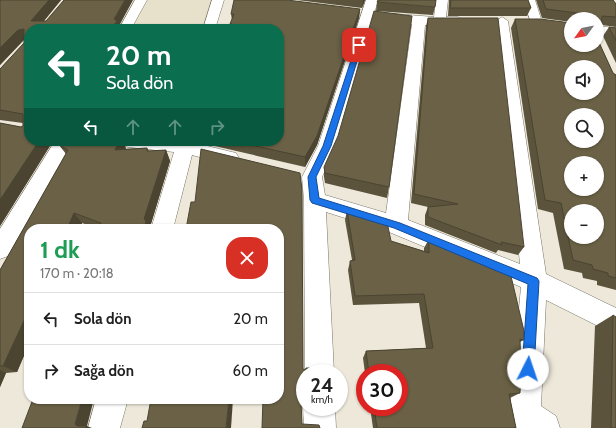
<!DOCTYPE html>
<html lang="tr">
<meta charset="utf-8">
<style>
:root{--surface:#fff;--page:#f2f2f2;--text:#222;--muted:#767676;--line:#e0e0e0}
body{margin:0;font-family:Cabin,sans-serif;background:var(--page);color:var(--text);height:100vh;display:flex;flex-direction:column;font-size:15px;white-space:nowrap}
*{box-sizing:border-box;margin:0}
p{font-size:13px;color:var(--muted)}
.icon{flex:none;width:22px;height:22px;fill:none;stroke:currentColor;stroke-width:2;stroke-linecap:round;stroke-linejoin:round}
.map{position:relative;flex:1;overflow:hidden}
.side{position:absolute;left:24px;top:224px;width:260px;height:180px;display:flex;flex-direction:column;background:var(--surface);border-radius:16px;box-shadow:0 1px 3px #0004}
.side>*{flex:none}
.guide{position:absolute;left:24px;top:24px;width:260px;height:122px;border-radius:16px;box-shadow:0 1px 3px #0004;background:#0b6e4f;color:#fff;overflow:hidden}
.needle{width:26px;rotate:237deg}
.fabs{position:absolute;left:564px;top:12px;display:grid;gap:8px}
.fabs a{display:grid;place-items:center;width:40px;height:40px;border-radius:50%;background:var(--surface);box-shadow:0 1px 3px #0004;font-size:20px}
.speed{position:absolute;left:296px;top:364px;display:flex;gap:8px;font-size:20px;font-weight:700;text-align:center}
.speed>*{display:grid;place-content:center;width:52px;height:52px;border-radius:50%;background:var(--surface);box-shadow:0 1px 3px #0004;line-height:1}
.speed small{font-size:10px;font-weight:400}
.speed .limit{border:6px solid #d22;background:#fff;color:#111}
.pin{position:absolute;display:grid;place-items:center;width:34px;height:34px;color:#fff;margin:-17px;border-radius:8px;box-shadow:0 2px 6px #0006}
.me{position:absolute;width:44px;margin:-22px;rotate:4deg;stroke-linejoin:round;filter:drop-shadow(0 0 3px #0008)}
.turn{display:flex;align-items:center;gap:14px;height:84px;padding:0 16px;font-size:18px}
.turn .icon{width:52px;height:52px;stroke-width:2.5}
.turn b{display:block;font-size:28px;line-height:34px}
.lanes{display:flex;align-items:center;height:38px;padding:0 16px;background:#0003;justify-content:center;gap:20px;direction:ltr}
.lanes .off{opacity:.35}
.round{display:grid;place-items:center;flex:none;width:42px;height:42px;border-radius:16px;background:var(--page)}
.headline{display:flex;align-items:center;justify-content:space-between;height:68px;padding:0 16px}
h1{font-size:24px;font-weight:700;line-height:30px;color:#1e9e55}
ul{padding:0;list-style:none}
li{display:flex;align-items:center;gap:12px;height:52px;padding:0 16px;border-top:1px solid var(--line)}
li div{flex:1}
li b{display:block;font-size:15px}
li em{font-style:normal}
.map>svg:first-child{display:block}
.built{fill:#e7e0ca}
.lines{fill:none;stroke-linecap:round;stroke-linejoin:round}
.street-casing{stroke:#797568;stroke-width:1}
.street{fill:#fff;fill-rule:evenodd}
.wall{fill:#5b533c}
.shaded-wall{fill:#4a4431}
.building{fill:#6a6146;stroke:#4a4431;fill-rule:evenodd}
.route{fill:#1a73e8;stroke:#114b97}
</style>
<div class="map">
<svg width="616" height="428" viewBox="0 0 616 428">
<rect width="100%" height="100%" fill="#ede8da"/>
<polygon class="built" points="141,0 218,0 212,29 125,29"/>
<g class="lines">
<g class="street-casing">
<g id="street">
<polygon points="135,0 147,0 131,29 119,29"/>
<polygon points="212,0 224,0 215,29 203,29"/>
<polygon points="366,0 378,0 336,146 322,177 325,195 386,213 412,24 383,21 377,17 383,13 434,17 436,0 448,0 446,17 458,17 464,21 458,25 425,25 408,220 520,264 496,21 502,17 508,21 546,274 616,308 616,335 546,300 541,406 556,416 560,428 508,428 521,287 389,232 326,212 334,373 305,373 305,375 304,200 302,177 318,146"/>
<polygon points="523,0 535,0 542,22 540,25 532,25"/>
<polygon points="597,26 616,28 616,36 597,34"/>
<polygon points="55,141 73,141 8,256 0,259 0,229"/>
<polygon points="119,141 195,141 195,143 236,153 239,158 236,163 229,165 192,155 173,229 151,229 174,152 128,147 122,145"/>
<polygon points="96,399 128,399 120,428 88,428"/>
<polygon points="305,403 305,407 335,407 336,428 304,428 303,407"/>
</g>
</g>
<use href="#street" class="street"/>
</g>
<g class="wall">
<polygon points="0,0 61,0 44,21 119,26 120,29 29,29 29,141 53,141 0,226 0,123 21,127 23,126 23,123 0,120 0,69 24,43 24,39 0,65"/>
<polygon points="297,0 365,0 362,8"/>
<polygon points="449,0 528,0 531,8 527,16 448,16"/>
<polygon points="536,0 613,0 616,4 616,27 602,25 601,34 598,40 613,73 616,75 616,290 597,285 597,281 583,278 582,273 564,269 553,213 538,209 511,28 515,19 597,45 597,19 571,19 571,22 542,18"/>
<polygon points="377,2 435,7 433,15 376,11"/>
<polygon points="360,9 359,18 317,145 305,167 206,144 205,141 279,141 230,27 230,24 232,20 231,14"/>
<polygon points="428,18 524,247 518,255 498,250 496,253 425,225 425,215 428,207 411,203 426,26"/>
<polygon points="609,27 616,28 616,63 603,36"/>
<polygon points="59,145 126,148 125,149 147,148 149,151 166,150 170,161 150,227 151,229 98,229 82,223 80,229 29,229 29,344 17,372 6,373 0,387 0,270 66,154"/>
<polygon points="324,167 389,187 387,198 325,183 324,177"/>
<polygon points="300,173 303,369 305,373 305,402 262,428 282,356 280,309 279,309 279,229 195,202"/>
<polygon points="347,210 391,241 424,251 424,248 429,239 524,340 520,342 520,393 510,398 516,428 373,428 370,407 399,407 399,373 365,373 363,358 366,351 426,348 419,303 353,305 348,270 350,261 352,260 345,220"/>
<polygon points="613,315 616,428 591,428 595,326"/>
</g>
<g class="shaded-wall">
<polygon points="49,0 61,0 37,29 31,21"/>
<polygon points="125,0 133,0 119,26 120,29 111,29 114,19"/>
<polygon points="363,0 365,0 362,8"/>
<polygon points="360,9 359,18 317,145 305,167 305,157"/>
<polygon points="24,29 29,39 24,40 0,65 0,48 18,30"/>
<polygon points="39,141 53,141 0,226 0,200"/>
<polygon points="119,141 122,141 126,148 121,160 115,150"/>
<polygon points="166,150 170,161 150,227 151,229 144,229 144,219"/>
<polygon points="74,213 82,223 80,229 67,229"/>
<polygon points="29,310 29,344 17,372 3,366"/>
<polygon points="0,370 6,373 0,387"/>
<polygon points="303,397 304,402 302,407 301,402"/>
<polygon points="82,399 94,399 87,426 92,428 84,428 77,426 75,424"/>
<polygon points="229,399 233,399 231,428 226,428"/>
</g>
<g class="building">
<polygon points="0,0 49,0 31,21 46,21 64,0 125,0 114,19 117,21 111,29 29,29 29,141 39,141 0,200 0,123 21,127 23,126 23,114 0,110 0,69 24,43 24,29 18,30 0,48"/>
<polygon points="234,0 287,0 360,9 317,136 305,157 233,141 279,141 279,29 230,29 232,24 230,24 234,14 231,14"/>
<polygon points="378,0 436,0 435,7 377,2"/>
<polygon points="451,0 528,0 531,8 450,8"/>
<polygon points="543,0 613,0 616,4 616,17 602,16 601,34 597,35 597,19 577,19 577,13 546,9"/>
<polygon points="374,11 412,16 389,187 325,173 324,167 338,136"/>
<polygon points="428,18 498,18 524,247 501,242 502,245 428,217 428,207 458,204 414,194"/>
<path d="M515,19H540L571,23V45H597V38L613,73L616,75V278L608,276V273L593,269L592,265L573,260L561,203L545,200ZM571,67H597V93H571ZM571,115H597V141H571ZM571,163H597V189H571ZM571,211H597V237H571Z"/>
<polygon points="609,27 616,28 616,41"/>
<polygon points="174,28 174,29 138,29"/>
<polygon points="61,141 119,141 115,150 147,148 147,151 166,150 144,219 146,221 144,229 99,229 101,223 74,213 67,229 29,229 29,310 3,366 0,366 0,270 68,150 59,145"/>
<polygon points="201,149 300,173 302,190 303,369 305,370 306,368 314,368 315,373 305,373 305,397 303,397 301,402 302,424 319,425 320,428 262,428 263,399 279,399 279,357 282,356 280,301 279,301 279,229 186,229 191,202 195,202"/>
<polygon points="347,210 387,222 391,241 429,253 429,239 510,272 524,331 524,340 520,339 521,371 520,393 509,394 516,428 377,428 374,407 399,407 399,373 369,373 366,351 433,348 424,294 355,296 350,261 355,260"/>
<polygon points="613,315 616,317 616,428 611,428"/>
<polygon points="33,399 82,399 75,424 77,426 86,426 85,428 22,428"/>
<polygon points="151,399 229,399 226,428 142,428 144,421 147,421"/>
</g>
<polygon class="route" points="359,43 362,45 331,146 316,177 319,198 400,223 537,278 539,281 534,369 532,373 528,375 523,373 522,369 528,284 394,228 312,203 310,200 308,177 323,146 356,45"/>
</svg>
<div class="fabs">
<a><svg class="needle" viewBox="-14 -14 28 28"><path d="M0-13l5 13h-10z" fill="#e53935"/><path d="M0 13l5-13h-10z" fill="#767676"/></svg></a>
<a><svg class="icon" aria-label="sound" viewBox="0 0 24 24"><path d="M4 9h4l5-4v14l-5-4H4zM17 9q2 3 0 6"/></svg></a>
<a><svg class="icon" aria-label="search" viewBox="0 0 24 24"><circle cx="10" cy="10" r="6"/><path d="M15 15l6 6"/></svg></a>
<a>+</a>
<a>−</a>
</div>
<div class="speed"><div>24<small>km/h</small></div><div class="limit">30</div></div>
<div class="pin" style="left:359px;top:45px;background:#d93025"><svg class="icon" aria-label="arrive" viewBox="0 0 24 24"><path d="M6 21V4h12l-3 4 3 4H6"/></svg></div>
<svg class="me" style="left:528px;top:369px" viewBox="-20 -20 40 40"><circle r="19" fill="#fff"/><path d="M0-13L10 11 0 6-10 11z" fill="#1a73e8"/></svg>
<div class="guide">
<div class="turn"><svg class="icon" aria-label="left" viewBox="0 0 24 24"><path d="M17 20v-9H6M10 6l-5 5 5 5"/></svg><div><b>20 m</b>Sola dön</div></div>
<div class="lanes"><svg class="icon" aria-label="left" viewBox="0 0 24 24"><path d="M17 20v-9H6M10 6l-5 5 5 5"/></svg><svg class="icon off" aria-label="ahead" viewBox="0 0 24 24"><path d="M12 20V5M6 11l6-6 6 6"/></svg><svg class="icon off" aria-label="ahead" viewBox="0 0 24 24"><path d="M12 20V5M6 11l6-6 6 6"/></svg><svg class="icon off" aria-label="right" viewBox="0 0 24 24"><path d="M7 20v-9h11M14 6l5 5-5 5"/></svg></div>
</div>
<section class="side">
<div class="headline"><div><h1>1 dk</h1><p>170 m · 20:18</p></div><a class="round" style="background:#d93025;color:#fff"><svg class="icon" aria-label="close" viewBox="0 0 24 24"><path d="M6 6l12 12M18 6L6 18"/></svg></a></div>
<ul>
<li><svg class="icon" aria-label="left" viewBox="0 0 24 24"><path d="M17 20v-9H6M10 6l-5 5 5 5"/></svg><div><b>Sola dön</b></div><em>20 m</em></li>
<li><svg class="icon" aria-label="right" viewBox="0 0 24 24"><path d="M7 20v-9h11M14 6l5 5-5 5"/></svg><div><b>Sağa dön</b></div><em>60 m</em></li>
</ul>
</section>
</div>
